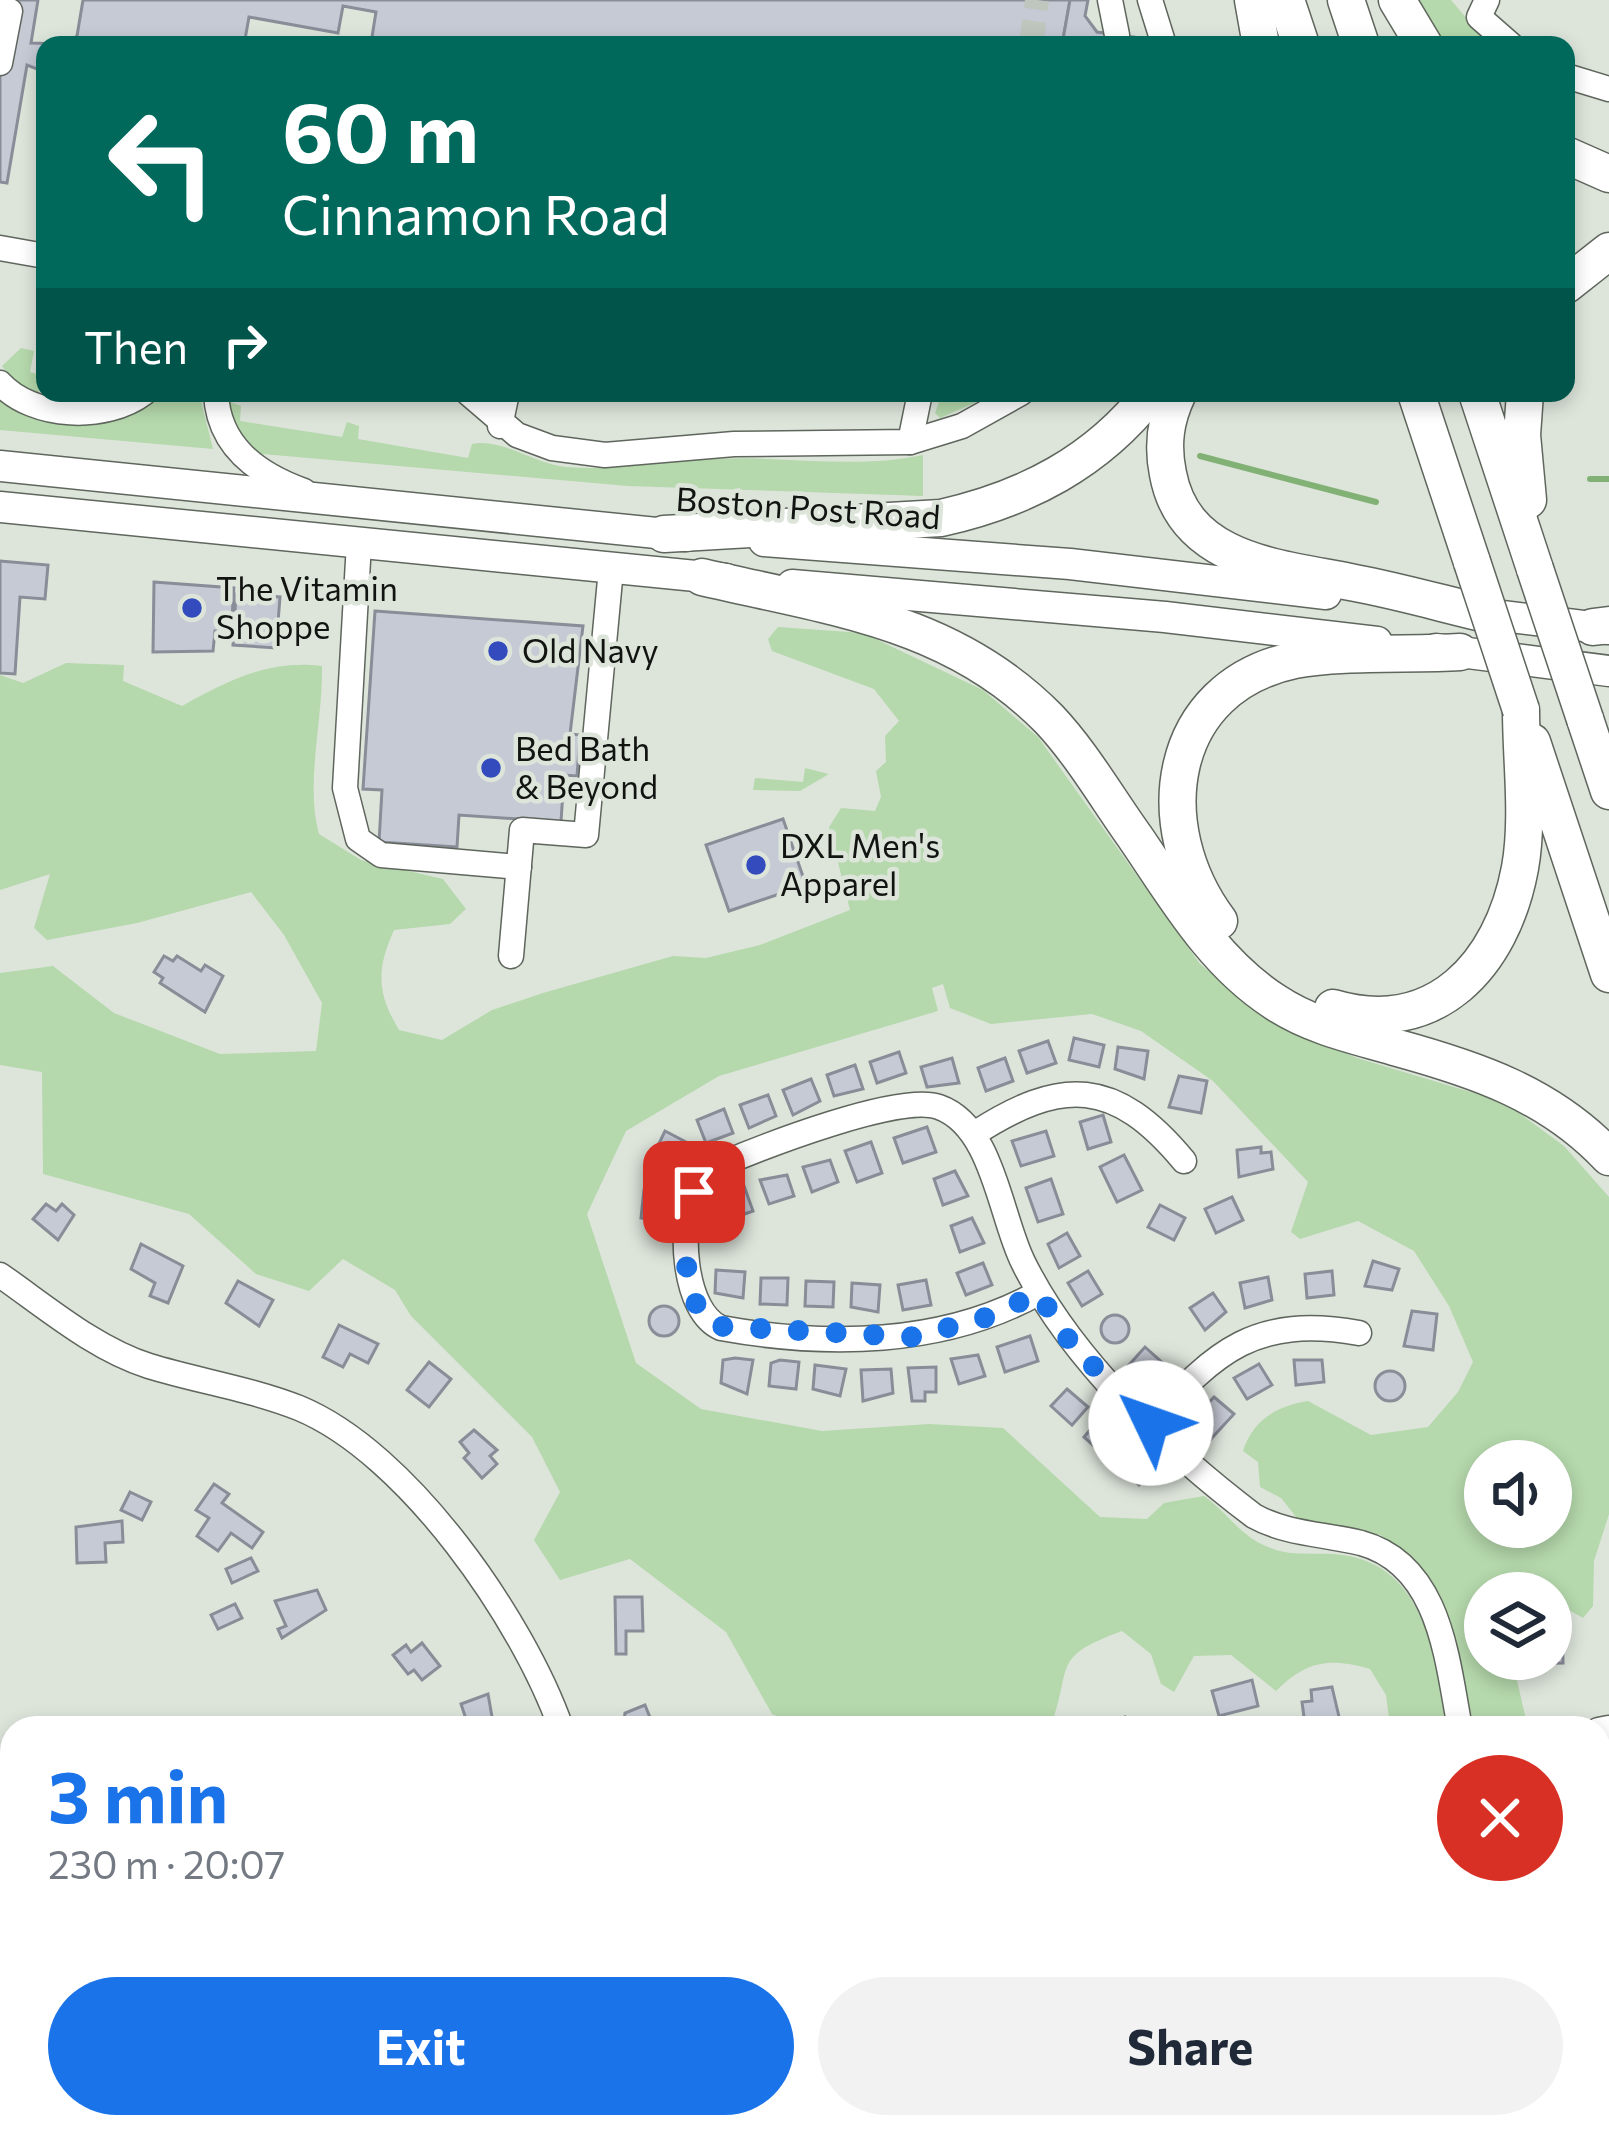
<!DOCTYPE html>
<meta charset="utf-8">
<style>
:root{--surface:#fff;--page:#f2f2f3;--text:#1f2937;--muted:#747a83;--accent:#1a73e8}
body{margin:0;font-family:Commissioner,sans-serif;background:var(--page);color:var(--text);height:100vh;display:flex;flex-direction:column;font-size:45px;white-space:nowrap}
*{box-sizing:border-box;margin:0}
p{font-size:39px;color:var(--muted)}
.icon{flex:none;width:66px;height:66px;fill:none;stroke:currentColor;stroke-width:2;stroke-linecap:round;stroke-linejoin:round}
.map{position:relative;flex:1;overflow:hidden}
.drawer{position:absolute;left:0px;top:1716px;width:1611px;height:423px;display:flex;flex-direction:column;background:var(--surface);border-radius:36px 36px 0 0;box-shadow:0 6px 18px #0003}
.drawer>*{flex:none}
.hud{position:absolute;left:36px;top:36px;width:1539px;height:366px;border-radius:24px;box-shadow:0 6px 18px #0003;background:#00695c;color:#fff;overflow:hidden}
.tools{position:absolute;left:1464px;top:1440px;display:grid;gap:24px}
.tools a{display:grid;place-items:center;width:108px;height:108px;border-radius:50%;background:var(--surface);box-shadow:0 6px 18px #0003;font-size:60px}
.pin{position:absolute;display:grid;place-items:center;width:102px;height:102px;color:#fff;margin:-51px;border-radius:24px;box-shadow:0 6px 18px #0006}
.me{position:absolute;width:132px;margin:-66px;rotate:312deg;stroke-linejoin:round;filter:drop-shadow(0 0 9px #0008)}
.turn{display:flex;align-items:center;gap:42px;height:252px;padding:0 48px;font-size:54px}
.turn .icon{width:156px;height:156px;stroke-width:2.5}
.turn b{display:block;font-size:84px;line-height:102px}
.then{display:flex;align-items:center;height:114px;padding:0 48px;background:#0003;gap:24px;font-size:45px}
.round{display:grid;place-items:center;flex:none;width:126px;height:126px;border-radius:63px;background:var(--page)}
.headline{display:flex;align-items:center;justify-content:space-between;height:204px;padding:0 48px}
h1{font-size:72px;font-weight:700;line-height:90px;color:var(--accent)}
.primary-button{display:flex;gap:24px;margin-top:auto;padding:24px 48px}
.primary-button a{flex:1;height:138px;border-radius:72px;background:var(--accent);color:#fff;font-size:48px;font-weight:700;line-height:138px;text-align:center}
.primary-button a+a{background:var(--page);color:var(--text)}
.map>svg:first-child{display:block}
.green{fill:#b5d8ac;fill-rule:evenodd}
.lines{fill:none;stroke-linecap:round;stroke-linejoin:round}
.stream{stroke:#82b175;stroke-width:6}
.building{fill:#c6cad5;stroke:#898d98;stroke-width:3}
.minor-tunnel{stroke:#bec6bd;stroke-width:24;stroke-dasharray:24 12;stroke-linecap:butt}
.minor-casing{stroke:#5f665d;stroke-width:27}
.major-casing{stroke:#5f665d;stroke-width:33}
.highway-casing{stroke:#5f665d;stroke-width:39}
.minor{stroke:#fff;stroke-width:24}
.major{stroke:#fff;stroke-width:30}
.highway{stroke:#fff;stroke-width:36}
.highway-bridge-casing{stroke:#5f665d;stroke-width:39;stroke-linecap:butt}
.highway-bridge{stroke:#fff;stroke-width:36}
.route{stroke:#1a73e8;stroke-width:21;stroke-dasharray:0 37.8}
.poi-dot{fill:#334bbc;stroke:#dde5db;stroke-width:4.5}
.labels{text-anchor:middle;stroke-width:9;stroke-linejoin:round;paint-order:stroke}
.street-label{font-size:33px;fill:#111411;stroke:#dde5db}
.poi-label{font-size:33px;fill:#111411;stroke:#dde5db;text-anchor:start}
</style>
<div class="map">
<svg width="1609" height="2138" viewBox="0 0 1609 2138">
<rect width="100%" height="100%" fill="#dde5db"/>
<g class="green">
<polygon points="1417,0 1451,0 1489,45 1447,45"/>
<polygon points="21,348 34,351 30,372 44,376 38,395 14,383 2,366"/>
<polygon points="161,393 199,393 213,449 0,430 0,399 150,402"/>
<polygon points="942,393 958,393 961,399 997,393 940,418 935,413"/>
<path d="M227,401L241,406L240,421L342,437L347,422L359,426L358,439L468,458L472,444C503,438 534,464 567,467C617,471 663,461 713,459C784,455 852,470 923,455V496L628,486L252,453L229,422Z"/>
<path d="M778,627L863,633L983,690L1038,737L1200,964L1271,1021L1357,1058L1504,1102L1564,1146L1609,1197V1514L1594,1561L1593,1606L1583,1618L1551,1600V1593H1485V1659H1512L1528,1728H1474L1451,1621L1425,1577L1381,1535L1297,1518L1281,1498L1260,1487L1258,1462L1243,1451C1253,1420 1277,1406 1308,1401L1371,1435L1428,1427L1458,1392L1473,1362L1449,1306L1414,1251L1358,1221L1300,1239L1291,1232L1308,1182L1213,1081L1141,1031L1092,1014L991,1024L950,1008L943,984L932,988L938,1011L719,1076L626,1131L587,1214L636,1363L701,1409L822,1431L929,1424L1003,1428L1100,1517L1147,1519L1164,1503L1204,1496C1228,1513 1240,1536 1268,1547C1295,1559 1322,1550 1349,1556C1428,1572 1436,1663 1446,1728H1367L1389,1718L1386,1695L1370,1669C1329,1657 1306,1661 1276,1691L1231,1655L1194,1656L1174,1692L1161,1684L1151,1654L1122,1631C1048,1658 1074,1666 1050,1728H803L772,1714L726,1632L630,1559L560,1580L534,1540L560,1492L532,1437L411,1316L395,1290L343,1259L309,1291L256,1274L189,1214L43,1174L42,1072L0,1065V973L53,966L114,1013L220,1054L316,1051L322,1003L284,935L251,892L137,923L47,940L34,928L50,874L0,890V675L23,683L66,663L124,665L123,681L182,706C228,681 269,659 322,666C323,722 305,783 319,834L361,860L443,879L466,909L450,924L394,930C376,970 377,993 399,1030L442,1040L492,1010L543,993L673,956L706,958L760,945L850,910L829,827L841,808L875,811L881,797L876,771L886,762L885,736L899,721L874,689L772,651L768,639ZM1485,1461H1551V1527H1485Z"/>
<polygon points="805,768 829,774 800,791 753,790 755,778 803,782"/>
<polygon points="1609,1745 1609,2015 1599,2008 1599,1746"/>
<polygon points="851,2127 1316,2127 1317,2138 849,2138"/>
<polygon points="1458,2127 1529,2127 1532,2138 1460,2138"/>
</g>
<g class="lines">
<g class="stream">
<polyline points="1200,456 1376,502"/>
<polyline points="1590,479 1609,479"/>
</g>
</g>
<g class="building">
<polygon points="0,0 38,0 31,43 66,44 45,45 45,72 27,65 7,183 0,182"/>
<polygon points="83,0 1070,0 1062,45 419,45 372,37 376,12 343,6 338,33 249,17 244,45 66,45 77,36"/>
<polygon points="1070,0 1088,0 1085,16 1097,32 1148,39 1148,45 1062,45"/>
<polygon points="0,561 48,565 45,599 20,597 15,674 0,673"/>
<polygon points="154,582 234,588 231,632 215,631 213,651 153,652"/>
<polygon points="236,594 280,597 276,648 233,645"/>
<polygon points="375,611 583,626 570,734 580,735 577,776 564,775 561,822 459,815 457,847 379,842 382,790 363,789"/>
<polygon points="783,819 806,885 729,911 706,845"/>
<polygon points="164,956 173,961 177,956 201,971 205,965 223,976 205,1012 160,983 163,978 154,972"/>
<polygon points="1074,1038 1104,1045 1099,1067 1069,1060"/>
<polygon points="1048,1041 1056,1063 1027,1073 1019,1051"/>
<polygon points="1118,1047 1148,1051 1144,1079 1115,1069"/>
<polygon points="899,1052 906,1073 877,1083 870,1062"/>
<polygon points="952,1058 959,1083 927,1087 921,1067"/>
<polygon points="1005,1058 1013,1081 986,1091 978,1068"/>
<polygon points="855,1065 863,1089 834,1096 827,1075"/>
<polygon points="1179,1076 1207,1081 1201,1113 1169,1107"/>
<polygon points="811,1079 820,1101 793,1115 783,1090"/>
<polygon points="768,1095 776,1116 749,1128 740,1105"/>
<polygon points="724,1109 733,1133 706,1143 697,1120"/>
<polygon points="1103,1115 1111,1142 1088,1149 1080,1122"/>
<polygon points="927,1127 936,1152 903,1163 894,1138"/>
<polygon points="665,1131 690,1144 673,1174 650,1162"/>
<polygon points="1046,1131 1054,1156 1021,1166 1012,1141"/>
<polygon points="871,1142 882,1173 857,1182 845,1151"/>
<polygon points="1261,1147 1261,1153 1271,1152 1273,1169 1239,1177 1237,1150"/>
<polygon points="1124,1155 1142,1190 1117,1202 1100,1167"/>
<polygon points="830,1160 838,1182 812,1192 803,1167"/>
<polygon points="955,1171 968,1196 943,1205 934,1179"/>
<polygon points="787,1175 794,1196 769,1204 760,1180"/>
<polygon points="1051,1179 1063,1214 1038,1222 1026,1188"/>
<polygon points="744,1186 753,1211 725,1221 717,1199"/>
<polygon points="644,1190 668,1194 664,1221 641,1218"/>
<polygon points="1232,1197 1243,1220 1216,1233 1205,1209"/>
<polygon points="46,1204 56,1211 62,1204 74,1215 58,1240 33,1219"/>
<polygon points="1160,1205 1185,1218 1174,1240 1148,1227"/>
<polygon points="972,1218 984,1243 960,1252 951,1226"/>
<polygon points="1067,1233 1080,1256 1059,1268 1048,1244"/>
<polygon points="141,1244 183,1266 168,1303 150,1296 155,1283 131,1269"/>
<polygon points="1373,1261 1399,1269 1392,1290 1365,1286"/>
<polygon points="983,1263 992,1285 966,1295 957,1273"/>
<polygon points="716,1270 745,1272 743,1298 715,1293"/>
<polygon points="1088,1271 1102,1294 1082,1306 1068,1283"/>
<polygon points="1332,1271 1334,1295 1307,1298 1305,1274"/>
<polygon points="1268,1277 1272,1300 1245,1308 1240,1283"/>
<polygon points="761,1278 788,1278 787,1305 760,1304"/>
<polygon points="926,1280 931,1305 903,1310 898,1285"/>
<polygon points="238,1281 273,1300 259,1326 226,1303"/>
<polygon points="806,1281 834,1282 833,1307 805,1306"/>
<polygon points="852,1283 880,1285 878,1312 851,1307"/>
<polygon points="1213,1293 1226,1312 1205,1330 1190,1308"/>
<circle cx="664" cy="1321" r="15"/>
<polygon points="1412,1311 1437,1314 1433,1350 1404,1346"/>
<circle cx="1115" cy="1329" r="14"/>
<polygon points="339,1325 378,1344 368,1363 350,1354 343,1367 323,1357"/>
<polygon points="1030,1336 1038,1361 1005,1372 997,1347"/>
<polygon points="1145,1347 1165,1365 1147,1384 1127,1367"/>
<polygon points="978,1355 985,1376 959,1384 951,1359"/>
<polygon points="735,1358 753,1360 747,1394 721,1383 723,1360"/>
<polygon points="780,1360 799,1362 796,1389 769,1386 771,1363"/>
<polygon points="1294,1360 1322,1360 1324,1382 1296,1385"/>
<polygon points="429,1362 451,1379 429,1407 407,1390"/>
<polygon points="1259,1364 1272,1385 1247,1399 1234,1378"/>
<polygon points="815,1365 846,1369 840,1396 813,1389"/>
<polygon points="936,1367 936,1392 925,1392 925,1401 912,1401 908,1368"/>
<polygon points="891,1369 893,1393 863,1401 861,1370"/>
<circle cx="1390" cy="1386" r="15"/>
<polygon points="1067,1389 1088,1407 1072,1425 1051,1406"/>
<polygon points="1214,1397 1234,1414 1209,1441 1190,1423"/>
<polygon points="1101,1417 1122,1438 1105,1456 1084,1437"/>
<polygon points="474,1430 497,1450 490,1456 497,1464 482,1478 464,1458 469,1453 460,1442"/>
<polygon points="1136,1448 1157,1466 1139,1485 1119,1467"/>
<polygon points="214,1484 229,1494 222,1503 263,1532 252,1548 231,1533 218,1551 197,1536 209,1518 196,1510"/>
<polygon points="130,1492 151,1502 142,1520 121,1510"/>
<polygon points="122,1521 123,1542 105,1543 106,1562 77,1563 76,1527"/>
<polygon points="251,1558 258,1571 232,1583 226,1569"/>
<polygon points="317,1590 326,1610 282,1638 278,1629 286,1626 275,1601"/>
<polygon points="615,1597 642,1597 643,1631 626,1631 626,1654 616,1654"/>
<polygon points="235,1604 242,1618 218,1629 211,1615"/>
<polygon points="1562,1616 1563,1663 1522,1664 1522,1659 1551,1659 1551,1617"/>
<polygon points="422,1643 440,1666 422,1680 414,1670 408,1674 393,1655 406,1645 411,1652"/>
<polygon points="1252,1680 1258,1706 1219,1716 1212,1691"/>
<polygon points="1332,1687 1340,1721 1305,1725 1302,1702 1312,1701 1311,1690"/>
<polygon points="488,1694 494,1728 469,1728 461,1704"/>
<polygon points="645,1705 653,1725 660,1722 663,1728 623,1728 625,1713"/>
<polygon points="1125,1717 1131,1728 1100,1728"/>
<polygon points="1602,2042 1609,2054 1599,2063 1599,2044"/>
<polygon points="416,2127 459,2127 463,2137 417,2138"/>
<polygon points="1334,2127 1362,2127 1372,2138 1337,2138 1342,2137 1341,2129"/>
<polygon points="1458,2127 1460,2138 1421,2138 1420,2133"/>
<polygon points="1529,2127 1564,2127 1564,2138 1532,2138"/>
</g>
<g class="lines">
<polyline class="minor-tunnel" points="1031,45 1037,0"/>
<g class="minor-casing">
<g id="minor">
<polyline points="1110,0 1117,35"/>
<polyline points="1150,0 1164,45"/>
<polyline points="1487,0 1479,17 1511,45"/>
<polyline points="0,9 10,11 0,63"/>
<polyline points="1566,76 1609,89"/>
<polyline points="0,248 45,256"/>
<path d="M0,383C33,419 106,422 144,393"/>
<path d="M216,393C218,446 257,474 304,491"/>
<polyline points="468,393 517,435 552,448 605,455 734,444 910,442 962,426 1021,393"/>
<polyline points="500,426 507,393"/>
<polyline points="910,442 920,393"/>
<polyline points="359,543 345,788 358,839 381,855 519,867"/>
<polyline points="511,956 522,830 586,835 611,569"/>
<path d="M974,1134C1062,1077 1115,1078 1184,1161"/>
<path d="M0,1275C46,1307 95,1349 149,1366C198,1381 251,1389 299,1408C408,1453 523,1620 561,1728"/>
<path d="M1038,1293C943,1346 826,1347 721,1328C683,1312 678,1224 695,1190C701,1178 711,1171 722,1164C765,1146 900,1093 939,1107C993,1126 1000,1216 1023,1262C1070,1358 1168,1451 1254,1516C1286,1534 1325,1534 1361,1543C1441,1565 1447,1661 1460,1728"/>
<path d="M1151,1423C1216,1350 1256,1315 1359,1333"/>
<polyline points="674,2127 676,2138"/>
<polyline points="1402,2127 1404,2138"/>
<polyline points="1588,2127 1592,2138"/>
</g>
</g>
<g class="major-casing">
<g id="major">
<polyline points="0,466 686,536"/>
<polyline points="0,507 726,579"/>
<polyline points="764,541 1070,564 1326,594"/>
<polyline points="792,585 1165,617 1377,642"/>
<polyline points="1469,612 1609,629"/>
<polyline points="1436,649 1609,671"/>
<polyline points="1599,1733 1609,1731"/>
<polyline points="239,2138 271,2127"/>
</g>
</g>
<g class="highway-casing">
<g id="highway">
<polyline points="1253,0 1261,45"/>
<polyline points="1286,0 1301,45"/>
<polyline points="1346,0 1361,45"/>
<polyline points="1397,0 1424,45"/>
<polyline points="1566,155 1609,174"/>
<polyline points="1566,285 1609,251"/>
<path d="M1178,393C1165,420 1162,445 1168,474C1185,564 1283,568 1355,583C1398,591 1440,603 1482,613"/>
<polyline points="1416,393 1472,562"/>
<polyline points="1477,393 1535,569"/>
<polyline points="1525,393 1522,435 1528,500"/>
<path d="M664,534L941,518C1026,499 1097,462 1151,393"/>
<path d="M702,577C830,607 952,620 1049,719C1082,754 1107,798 1135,837C1176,897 1213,962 1275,1002C1311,1026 1353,1035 1394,1047C1475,1069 1550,1094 1609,1157"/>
<polyline points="1593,627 1609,625"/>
<polyline points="1585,719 1609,791"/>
<polyline points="1532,742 1609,974"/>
<path d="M1219,921C1148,826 1165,687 1295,660C1339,651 1412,655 1460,652"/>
<path d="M1333,1008C1435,1038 1502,965 1520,868C1529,818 1521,761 1521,710"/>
</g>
</g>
<use href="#minor" class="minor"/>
<use href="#major" class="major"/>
<use href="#highway" class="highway"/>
<g class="highway-bridge-casing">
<g id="highway-bridge">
<polyline points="1472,562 1521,710"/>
<polyline points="1535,569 1585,719"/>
</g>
</g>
<use href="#highway-bridge" class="highway-bridge"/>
</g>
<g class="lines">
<path class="route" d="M694,1192C683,1230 678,1302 715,1326L914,1337L991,1316L1038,1293L1072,1345L1151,1423"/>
</g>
<g class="poi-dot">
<circle cx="192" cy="608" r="12"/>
<circle cx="498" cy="651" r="12"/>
<circle cx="491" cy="768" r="12"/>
<circle cx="756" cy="865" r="12"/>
</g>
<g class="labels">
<g class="street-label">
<text transform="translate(808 508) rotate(4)" y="12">Boston Post Road</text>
</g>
<g class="poi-label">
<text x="216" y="601">The Vitamin<tspan x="216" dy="38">Shoppe</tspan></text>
<text x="522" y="663">Old Navy</text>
<text x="515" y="761">Bed Bath<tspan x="515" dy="38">&amp; Beyond</tspan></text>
<text x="780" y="858">DXL Men's<tspan x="780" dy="38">Apparel</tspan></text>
</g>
</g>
</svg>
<div class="tools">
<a><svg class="icon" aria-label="sound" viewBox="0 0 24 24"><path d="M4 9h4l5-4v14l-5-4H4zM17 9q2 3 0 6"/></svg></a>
<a><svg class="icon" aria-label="layers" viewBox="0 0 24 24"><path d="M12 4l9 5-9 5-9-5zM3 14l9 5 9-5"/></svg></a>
</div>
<div class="pin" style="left:694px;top:1192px;background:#d93025"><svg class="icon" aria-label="arrive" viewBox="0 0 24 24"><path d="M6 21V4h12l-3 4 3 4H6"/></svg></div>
<svg class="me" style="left:1151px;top:1423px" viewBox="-20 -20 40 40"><circle r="19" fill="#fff"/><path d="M0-13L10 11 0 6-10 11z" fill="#1a73e8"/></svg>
<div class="hud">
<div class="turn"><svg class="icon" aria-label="left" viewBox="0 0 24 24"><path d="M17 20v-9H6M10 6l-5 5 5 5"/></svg><div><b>60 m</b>Cinnamon Road</div></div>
<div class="then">Then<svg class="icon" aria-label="right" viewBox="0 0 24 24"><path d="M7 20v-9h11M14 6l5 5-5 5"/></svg></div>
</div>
<section class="drawer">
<div class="headline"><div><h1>3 min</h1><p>230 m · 20:07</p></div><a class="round" style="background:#d93025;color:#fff"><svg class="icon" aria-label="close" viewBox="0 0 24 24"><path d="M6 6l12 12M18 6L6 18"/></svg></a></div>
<div class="primary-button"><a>Exit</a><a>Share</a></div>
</section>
</div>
